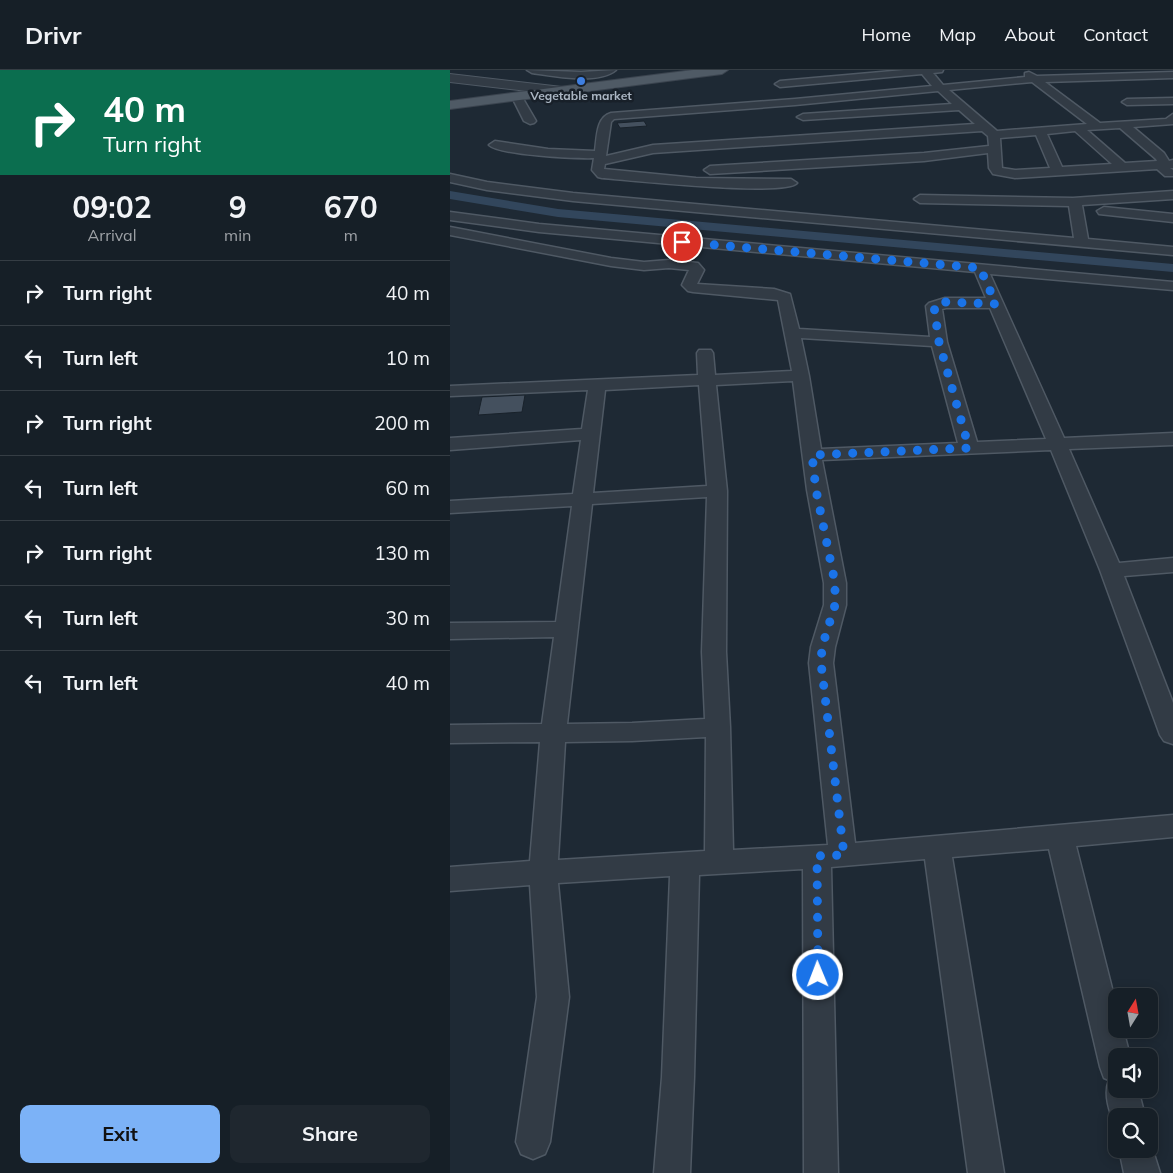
<!DOCTYPE html>
<style>
:root{--surface:#161f27;--page:#1f272f;--text:#f1f3f6;--muted:#9ea2a7;--line:#353d44;--accent:#7cb2f7}
body{margin:0;font-family:Mulish,sans-serif;background:var(--page);color:var(--text);height:100vh;display:flex;flex-direction:column;font-size:19px;white-space:nowrap}
*{box-sizing:border-box;margin:0}
p{font-size:16px;color:var(--muted)}
.icon{flex:none;width:28px;height:28px;fill:none;stroke:currentColor;stroke-width:2;stroke-linecap:round;stroke-linejoin:round}
.map{position:relative;flex:1;overflow:hidden}
.details{display:flex;flex-direction:column;background:var(--surface);width:450px}
.details>*{flex:none}
.banner{background:#0b6e4f;color:#fff;overflow:hidden}
.needle{width:32px;rotate:11deg}
.buttons{position:absolute;left:658px;top:918px;display:grid;gap:10px}
.buttons a{display:grid;place-items:center;width:50px;height:50px;border-radius:10px;background:var(--surface);box-shadow:0 2px 12px #0003,0 0 0 1px var(--line);font-size:25px}
.pin{position:absolute;display:grid;place-items:center;width:42px;height:42px;color:#fff;margin:-21px;border:2px solid #fff;border-radius:50%;box-shadow:0 1px 5px #0007}
.me{position:absolute;width:55px;margin:-28px;rotate:359deg;stroke-linejoin:round;filter:drop-shadow(0 0 4px #0008)}
.turn{display:flex;align-items:center;gap:18px;height:105px;padding:0 20px;font-size:22px}
.turn .icon{width:65px;height:65px;stroke-width:2.5}
.turn b{display:block;font-size:35px;line-height:42px}
.eta{display:flex;justify-content:space-evenly;align-items:center;height:85px;text-align:center}
.eta b{font-size:30px;font-weight:700;line-height:35px}
.button{display:flex;gap:10px;margin-top:auto;padding:10px 20px}
.button a{flex:1;height:58px;border-radius:10px;background:var(--accent);color:#111;font-size:20px;font-weight:700;line-height:58px;text-align:center}
.button a+a{background:var(--page);color:var(--text)}
ul{padding:0;list-style:none}
li{display:flex;align-items:center;gap:15px;height:65px;padding:0 20px;border-top:1px solid var(--line)}
li div{flex:1}
li b{display:block;font-size:19px}
li em{font-style:normal}
header{display:flex;align-items:center;gap:30px;box-sizing:border-box;height:70px;padding:0 25px;background:var(--surface);border-bottom:1px solid var(--line)}
header strong{font-size:24px}
nav{display:flex;gap:28px;margin-inline-start:auto;font-size:18px}
main{display:flex;flex:1;min-height:0}
.map>svg:first-child{display:block}
.lines{fill:none;stroke-linecap:round;stroke-linejoin:round}
.canal{fill:#32465c;fill-rule:evenodd}
.building{fill:#44505e;stroke:#19222b}
.minor-casing{stroke:#4f5964;stroke-width:3}
.tertiary-casing{stroke:#4f5964;stroke-width:2}
.primary-casing{stroke:#3b444f;stroke-width:2}
.minor{fill:#323b45;fill-rule:evenodd}
.tertiary{fill:#323b45;fill-rule:evenodd}
.primary{fill:#4f5a65;fill-rule:evenodd}
.route{stroke:#1a73e8;stroke-width:9;stroke-dasharray:0 16.2}
.shop-dot{fill:#3f7fe0;stroke:#182029;stroke-width:2}
.labels{text-anchor:middle;stroke-width:5;stroke-linejoin:round;paint-order:stroke}
.far-poi-label{font-size:12px;font-weight:bold;fill:#abb6c3;stroke:#182029}
</style>
<header>
<strong>Drivr</strong>
<nav><a>Home</a><a>Map</a><a>About</a><a>Contact</a></nav>
</header>
<main>
<section class="details">
<div class="banner">
<div class="turn"><svg class="icon" aria-label="right" viewBox="0 0 24 24"><path d="M7 20v-9h11M14 6l5 5-5 5"/></svg><div><b>40 m</b>Turn right</div></div>
</div>
<div class="eta">
<div><b>09:02</b><p>Arrival</p></div>
<div><b>9</b><p>min</p></div>
<div><b>670</b><p>m</p></div>
</div>
<ul>
<li><svg class="icon" aria-label="right" viewBox="0 0 24 24"><path d="M7 20v-9h11M14 6l5 5-5 5"/></svg><div><b>Turn right</b></div><em>40 m</em></li>
<li><svg class="icon" aria-label="left" viewBox="0 0 24 24"><path d="M17 20v-9H6M10 6l-5 5 5 5"/></svg><div><b>Turn left</b></div><em>10 m</em></li>
<li><svg class="icon" aria-label="right" viewBox="0 0 24 24"><path d="M7 20v-9h11M14 6l5 5-5 5"/></svg><div><b>Turn right</b></div><em>200 m</em></li>
<li><svg class="icon" aria-label="left" viewBox="0 0 24 24"><path d="M17 20v-9H6M10 6l-5 5 5 5"/></svg><div><b>Turn left</b></div><em>60 m</em></li>
<li><svg class="icon" aria-label="right" viewBox="0 0 24 24"><path d="M7 20v-9h11M14 6l5 5-5 5"/></svg><div><b>Turn right</b></div><em>130 m</em></li>
<li><svg class="icon" aria-label="left" viewBox="0 0 24 24"><path d="M17 20v-9H6M10 6l-5 5 5 5"/></svg><div><b>Turn left</b></div><em>30 m</em></li>
<li><svg class="icon" aria-label="left" viewBox="0 0 24 24"><path d="M17 20v-9H6M10 6l-5 5 5 5"/></svg><div><b>Turn left</b></div><em>40 m</em></li>
</ul>
<div class="button"><a>Exit</a><a>Share</a></div>
</section>
<div class="map">
<svg width="723" height="1103" viewBox="0 0 723 1103">
<rect width="100%" height="100%" fill="#1e2934"/>
<g class="lines">
<polygon class="canal" points="0,121 108,139 723,194 723,202 108,147 0,129"/>
</g>
<g class="building">
<polygon points="194,51 197,56 170,58 167,53"/>
<polygon points="75,325 72,342 28,345 32,327"/>
</g>
<g class="lines">
<g class="minor-casing">
<g id="minor">
<path d="M77,0L131,2L166,0C149,15 103,6 82,3Z"/>
<path d="M454,0H493L492,2L483,3L493,15L575,7V3L579,2L587,6L723,2V8L595,12L650,53L716,49L723,44V54L683,57L714,83L719,91L723,90V98H720L723,100V106H715L707,99L565,108L543,104L539,98L538,83L474,91L260,104L254,100L260,96L474,83L539,76L538,66L532,61L203,83L155,94L154,99L246,108L341,109L347,113C335,127 178,110 152,108L148,107L142,100L144,88C127,89 49,85 39,75L45,71L98,79L145,81C147,68 146,47 161,43L345,29L482,16L472,4L330,17L325,14L330,11ZM582,12L637,54L547,61L499,20ZM488,21L502,34L353,44L347,47L353,50L509,40L525,54L203,75L156,86L161,52L164,49L345,35ZM670,58L706,89L707,91L675,93L637,60ZM625,61L662,94L612,97L597,64ZM586,65L600,98L565,100L552,98L550,68Z"/>
<polygon points="67,24 72,27 86,51 84,53 80,54 74,51 62,27"/>
<polygon points="723,28 723,34 677,35 672,32 677,29"/>
<polygon points="0,104 37,112 123,123 624,168 619,136 470,133 464,129 470,125 623,128 723,121 723,129 632,135 638,169 723,177 723,185 123,131 37,120 0,112"/>
<polygon points="654,137 723,144 723,152 649,144 647,141"/>
<path d="M0,142L89,154L723,212V220L540,204L614,368L723,363V375L619,379L669,493L723,488V502L674,506L723,633V674L714,671L710,665L650,500L601,380L372,390L396,513V535L385,577L383,593L405,773L723,745V767L626,776L666,934V959H673L680,986H666V1019H688L695,1046H666V1058C660,1043 653,1025 659,1010L654,1008L650,997L599,779L502,787L554,1103H518L475,789L381,797L388,1103H354L353,799L249,805L244,1007L240,1103H204L212,1007L220,806L108,813L119,927L100,1072L95,1084L83,1089L71,1084L66,1072L87,927L80,815L0,821V797L80,791L90,672L0,673V655L92,654L104,567L0,569V553L106,552L122,436L0,443V431L123,424L131,370L0,380V368L132,359L138,320L0,326V316L248,305L247,283L249,280H261L263,283L265,305L342,301L328,230L243,222L238,221L232,215L239,200L219,198L194,200L161,196L0,165V157L161,188L194,192L219,190L248,193L254,200L247,214L324,219L340,224L349,259L480,267L476,236L479,233L495,228H536L525,202L89,162L0,150ZM496,238H540L596,369L527,372L497,272L492,239ZM351,268L482,276L508,373L371,379L359,306ZM343,311L357,420L374,513V535L361,577L359,593L378,775L283,780L280,657L276,582L277,421L266,315ZM249,315L257,416L143,423L155,320ZM257,427L252,582L255,649L182,653L117,654L142,434ZM256,667L255,781L108,790L115,672L182,671Z"/>
<polygon points="699,1068 710,1103 674,1103 669,1079 699,1079"/>
</g>
</g>
<g class="tertiary-casing">
<polygon id="tertiary" points="0,4 112,17 118,21 112,25 0,12"/>
</g>
<g class="primary-casing">
<polygon id="primary" points="243,0 278,0 272,4 0,39 0,31"/>
</g>
<use href="#minor" class="minor"/>
<use href="#tertiary" class="tertiary"/>
<use href="#primary" class="primary"/>
</g>
<g class="lines">
<polyline class="route" points="232,172 530,198 546,234 495,232 484,236 489,272 519,378 362,385 366,420 385,513 385,535 372,577 371,593 394,785 367,786 368,905"/>
</g>
<circle class="shop-dot" cx="131" cy="11" r="5"/>
<g class="labels">
<g class="far-poi-label">
<text x="131" y="30">Vegetable market</text>
</g>
</g>
</svg>
<div class="buttons">
<a><svg class="needle" viewBox="-14 -14 28 28"><path d="M0-13l5 13h-10z" fill="#e53935"/><path d="M0 13l5-13h-10z" fill="#9ea2a7"/></svg></a>
<a><svg class="icon" aria-label="sound" viewBox="0 0 24 24"><path d="M4 9h4l5-4v14l-5-4H4zM17 9q2 3 0 6"/></svg></a>
<a><svg class="icon" aria-label="search" viewBox="0 0 24 24"><circle cx="10" cy="10" r="6"/><path d="M15 15l6 6"/></svg></a>
</div>
<div class="pin" style="left:232px;top:172px;background:#d93025"><svg class="icon" aria-label="arrive" viewBox="0 0 24 24"><path d="M6 21V4h12l-3 4 3 4H6"/></svg></div>
<svg class="me" style="left:368px;top:905px" viewBox="-20 -20 40 40"><circle r="17" fill="#1a73e8" stroke="#fff" stroke-width="3"/><path d="M0-11L8 9 0 5-8 9z" fill="#fff"/></svg>
</div>
</main>
